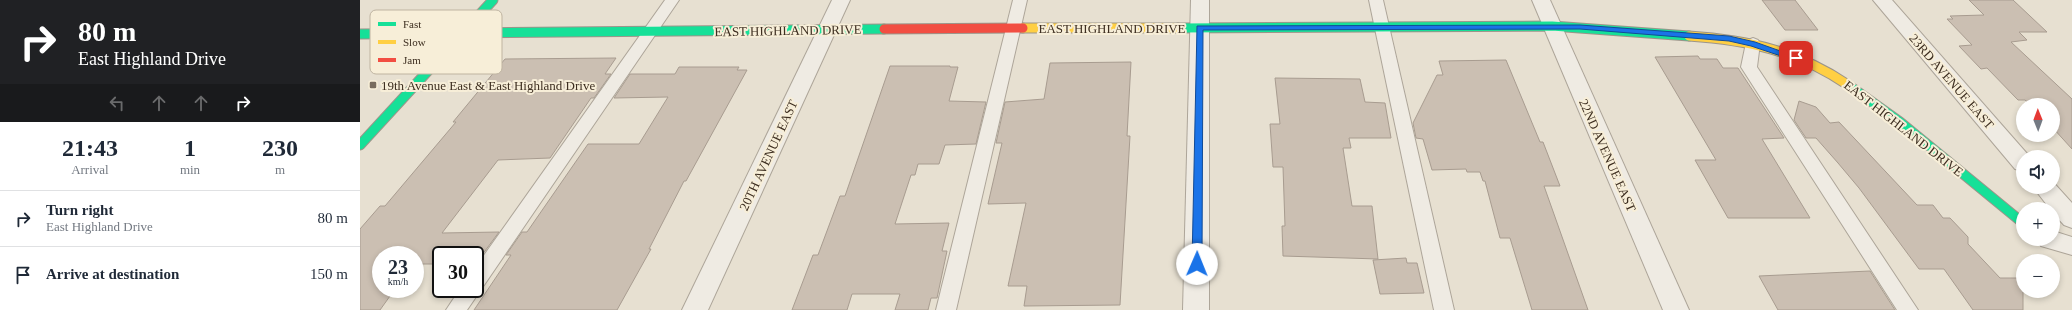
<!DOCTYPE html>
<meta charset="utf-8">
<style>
:root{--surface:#fff;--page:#f2f2f3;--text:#1f2937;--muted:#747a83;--line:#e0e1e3}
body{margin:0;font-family:Georgia,serif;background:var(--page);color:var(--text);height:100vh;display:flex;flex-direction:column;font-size:15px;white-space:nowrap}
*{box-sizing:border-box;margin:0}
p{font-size:13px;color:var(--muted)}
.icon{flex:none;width:22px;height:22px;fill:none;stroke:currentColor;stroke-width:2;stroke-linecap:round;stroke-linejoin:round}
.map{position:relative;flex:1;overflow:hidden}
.details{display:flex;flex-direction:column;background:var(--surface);width:360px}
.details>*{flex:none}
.hud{background:#202124;color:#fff;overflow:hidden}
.needle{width:26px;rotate:359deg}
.tools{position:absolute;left:1656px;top:98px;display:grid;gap:8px}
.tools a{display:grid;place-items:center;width:44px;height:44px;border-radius:50%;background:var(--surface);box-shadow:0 2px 6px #0003;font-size:20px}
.speed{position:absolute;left:12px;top:246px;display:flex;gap:8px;font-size:20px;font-weight:700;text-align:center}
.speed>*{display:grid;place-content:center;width:52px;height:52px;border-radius:50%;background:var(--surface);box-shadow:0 2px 6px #0003;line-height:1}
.speed small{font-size:10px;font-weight:400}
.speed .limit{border:2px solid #111;border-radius:6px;background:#fff;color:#111}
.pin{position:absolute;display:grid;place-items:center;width:34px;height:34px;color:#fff;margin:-17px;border-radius:8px;box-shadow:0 2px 6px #0006}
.me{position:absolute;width:44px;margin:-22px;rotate:1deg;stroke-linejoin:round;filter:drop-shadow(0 0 3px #0008)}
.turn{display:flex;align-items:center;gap:14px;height:84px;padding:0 12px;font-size:18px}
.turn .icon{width:52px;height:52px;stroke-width:2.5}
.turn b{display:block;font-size:28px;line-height:34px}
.lanes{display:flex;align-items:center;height:38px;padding:0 12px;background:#0003;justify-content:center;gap:20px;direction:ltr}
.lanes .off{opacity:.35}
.eta{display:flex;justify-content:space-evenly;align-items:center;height:68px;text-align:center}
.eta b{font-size:24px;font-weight:700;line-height:28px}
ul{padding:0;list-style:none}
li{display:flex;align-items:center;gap:12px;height:56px;padding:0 12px;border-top:1px solid var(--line)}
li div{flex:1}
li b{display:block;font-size:15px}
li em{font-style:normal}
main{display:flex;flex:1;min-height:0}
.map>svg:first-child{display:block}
.building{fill:#cbbfb2;stroke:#a89c90}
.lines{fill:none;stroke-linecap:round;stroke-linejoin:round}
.lane-casing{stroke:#ada599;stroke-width:2}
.street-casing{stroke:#ada599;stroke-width:2}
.fast-casing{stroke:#9c958a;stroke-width:11}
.slow-casing{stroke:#9c958a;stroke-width:11}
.jam-casing{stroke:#9c958a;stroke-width:11}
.lane{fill:#efebe3;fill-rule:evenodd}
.street{fill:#efebe3;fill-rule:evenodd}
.fast{stroke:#16e098;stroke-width:9}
.slow{stroke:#ffcf43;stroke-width:9}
.jam{stroke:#f24e42;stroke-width:9}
.route{fill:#1a73e8;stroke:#114b97}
.poi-dot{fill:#786c5e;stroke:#f7eed8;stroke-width:1.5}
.labels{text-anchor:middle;stroke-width:4;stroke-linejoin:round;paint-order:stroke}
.street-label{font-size:13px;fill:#3d2e20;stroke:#f7eed8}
.poi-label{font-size:13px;fill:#3d2e20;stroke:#f7eed8;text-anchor:start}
.key{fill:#f7eed8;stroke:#bfb4a1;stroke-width:1}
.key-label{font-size:11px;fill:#3d2e20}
</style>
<main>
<section class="details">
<div class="hud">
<div class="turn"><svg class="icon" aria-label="right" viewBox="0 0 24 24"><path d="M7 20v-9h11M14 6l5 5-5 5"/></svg><div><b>80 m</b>East Highland Drive</div></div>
<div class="lanes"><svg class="icon off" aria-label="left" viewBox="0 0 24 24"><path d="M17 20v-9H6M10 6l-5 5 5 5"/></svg><svg class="icon off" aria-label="ahead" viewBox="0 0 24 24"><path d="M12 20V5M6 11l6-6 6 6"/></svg><svg class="icon off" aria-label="ahead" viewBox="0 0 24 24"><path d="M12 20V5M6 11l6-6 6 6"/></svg><svg class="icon" aria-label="right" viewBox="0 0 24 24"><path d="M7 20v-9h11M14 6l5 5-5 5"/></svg></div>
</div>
<div class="eta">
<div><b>21:43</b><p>Arrival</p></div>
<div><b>1</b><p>min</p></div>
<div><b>230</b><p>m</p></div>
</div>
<ul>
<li><svg class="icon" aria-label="right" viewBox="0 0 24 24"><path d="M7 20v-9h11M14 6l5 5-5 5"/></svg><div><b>Turn right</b><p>East Highland Drive</p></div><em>80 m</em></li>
<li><svg class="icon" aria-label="arrive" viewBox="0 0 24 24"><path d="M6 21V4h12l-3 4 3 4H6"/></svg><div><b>Arrive at destination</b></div><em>150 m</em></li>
</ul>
</section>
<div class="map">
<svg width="1712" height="310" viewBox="0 0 1712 310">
<rect width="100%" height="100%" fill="#e7e0d1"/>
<g class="building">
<polygon points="1402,0 1435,0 1458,30 1425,30"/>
<polygon points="1609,0 1653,0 1687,32 1659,32 1667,40 1651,42 1712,99 1712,149 1693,128 1693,105 1671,105 1665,100 1658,100 1627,68 1621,69 1599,46 1612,45 1587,19 1593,19 1590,16 1624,15"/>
<polygon points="1338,56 1340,59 1357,59 1363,68 1378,68 1424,138 1402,139 1450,218 1368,218 1335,160 1356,160 1295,57"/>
<polygon points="256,58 245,74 251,74 234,98 231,98 190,158 138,160 82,233 139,232 122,255 81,255 81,264 55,264 55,255 21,255 21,289 35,289 20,310 0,310 0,229 20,206 25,206 96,122 93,122 145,59"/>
<polygon points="1146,60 1180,142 1183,142 1200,186 1184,186 1228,310 1172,310 1150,238 1140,238 1125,181 1123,181 1120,172 1107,172 1106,169 1072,170 1063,139 1056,138 1053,123 1077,75 1083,75 1079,61"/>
<polygon points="771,62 767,136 770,136 760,305 664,306 667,286 648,286 666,203 628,204 642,143 636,143 645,102 684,99 690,63"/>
<polygon points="530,66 590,66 590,67 598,67 589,101 626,102 616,144 585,145 579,164 558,164 555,175 551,175 535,224 589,223 582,251 587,251 577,298 571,298 568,310 535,310 540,294 492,294 487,310 432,310 453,255 458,255 480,196 485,196"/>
<polygon points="319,67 379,67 377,70 387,70 326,181 324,181 289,249 291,249 257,310 114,310 151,255 146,255 162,232 167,232 228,144 279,144 308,97 254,98 270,74 315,74"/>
<polygon points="915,78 1000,79 1005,102 1025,103 1031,138 989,138 991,148 983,148 992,206 1012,206 1018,259 923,256 922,226 925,226 923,167 913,167 910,124 920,124"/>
<polygon points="1439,101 1456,107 1470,123 1479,122 1557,205 1573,205 1583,218 1590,218 1608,237 1608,244 1640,278 1663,278 1663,310 1613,310 1584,269 1559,269 1499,188 1478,163 1456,138 1446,138 1434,120"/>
<polygon points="1046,258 1047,263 1057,263 1064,293 1020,294 1013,260"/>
<polygon points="1510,271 1535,310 1418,310 1399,276"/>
</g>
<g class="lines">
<g class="lane-casing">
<g id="lane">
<polygon points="305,0 319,0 107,310 86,310 100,289 115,289 115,268"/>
<polygon points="653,0 667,0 596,310 576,310"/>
<polygon points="1009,0 1023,0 1094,310 1074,310"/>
<polygon points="1393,38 1398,40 1400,43 1397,67 1558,310 1537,310 1381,67 1386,43 1388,40"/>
</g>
</g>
<g class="street-casing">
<g id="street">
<polygon points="472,0 490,0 348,310 322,310"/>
<polygon points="831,0 849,0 849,310 823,310"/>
<polygon points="1172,0 1190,0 1329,310 1303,310"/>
<polygon points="1513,0 1532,0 1670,157 1663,157 1663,171 1655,169"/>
<polygon points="1693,182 1712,203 1712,228 1704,225 1693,213 1693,209 1690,209 1673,187 1693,187"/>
<polygon points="1693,231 1712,237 1712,255 1681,246 1677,239 1693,239"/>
</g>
</g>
<g class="fast-casing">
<g id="fast">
<polyline points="818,28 1192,26 1329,36"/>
<polyline points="0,34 524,29"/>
<polyline points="1488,85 1540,122 1663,223"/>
<polyline points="0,145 133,0"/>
</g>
</g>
<g class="slow-casing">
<g id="slow">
<polyline points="663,28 818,28"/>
<path d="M1329,36C1388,40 1438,51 1488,85"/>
</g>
</g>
<g class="jam-casing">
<polyline id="jam" points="524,29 663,28"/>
</g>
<use href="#lane" class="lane"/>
<use href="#street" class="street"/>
<use href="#fast" class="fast"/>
<use href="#slow" class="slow"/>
<use href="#jam" class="jam"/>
</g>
<polygon class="route" points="1220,25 1369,36 1395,42 1440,58 1436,61 1391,46 1369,41 1220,29 843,30 842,264 840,266 833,266 832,264 837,26"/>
<rect class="poi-dot" x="9" y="81" width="8" height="8" rx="2"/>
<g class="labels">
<g class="street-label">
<text x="752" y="33">EAST HIGHLAND DRIVE</text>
<text transform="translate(428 30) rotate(-1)" y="5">EAST HIGHLAND DRIVE</text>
<text transform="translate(1592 81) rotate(49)" y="5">23RD AVENUE EAST</text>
<text transform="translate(1544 128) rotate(38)" y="5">EAST HIGHLAND DRIVE</text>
<text transform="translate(408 155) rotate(-65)" y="5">20TH AVENUE EAST</text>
<text transform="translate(1248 155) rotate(66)" y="5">22ND AVENUE EAST</text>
</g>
<g class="poi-label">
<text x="21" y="90">19th Avenue East &amp; East Highland Drive</text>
</g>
</g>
<rect x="10" y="10" width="132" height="64" rx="6" class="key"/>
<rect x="18" y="22" width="18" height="4" fill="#16e098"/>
<rect x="18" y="40" width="18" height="4" fill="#ffcf43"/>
<rect x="18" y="58" width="18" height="4" fill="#f24e42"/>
<g class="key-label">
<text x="43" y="28">Fast</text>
<text x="43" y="46">Slow</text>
<text x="43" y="64">Jam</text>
</g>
</svg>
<div class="tools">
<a><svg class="needle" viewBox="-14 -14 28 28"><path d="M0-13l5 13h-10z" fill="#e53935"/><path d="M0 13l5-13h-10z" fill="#747a83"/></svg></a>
<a><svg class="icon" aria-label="sound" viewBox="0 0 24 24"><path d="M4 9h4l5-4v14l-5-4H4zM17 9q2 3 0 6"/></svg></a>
<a>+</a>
<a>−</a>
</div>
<div class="speed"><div>23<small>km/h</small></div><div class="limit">30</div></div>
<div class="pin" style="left:1436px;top:58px;background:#d93025"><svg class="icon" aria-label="arrive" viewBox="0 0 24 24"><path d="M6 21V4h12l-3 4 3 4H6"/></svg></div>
<svg class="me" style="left:837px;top:264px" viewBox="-20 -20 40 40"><circle r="19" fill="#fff"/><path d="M0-13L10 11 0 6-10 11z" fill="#1a73e8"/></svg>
</div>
</main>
